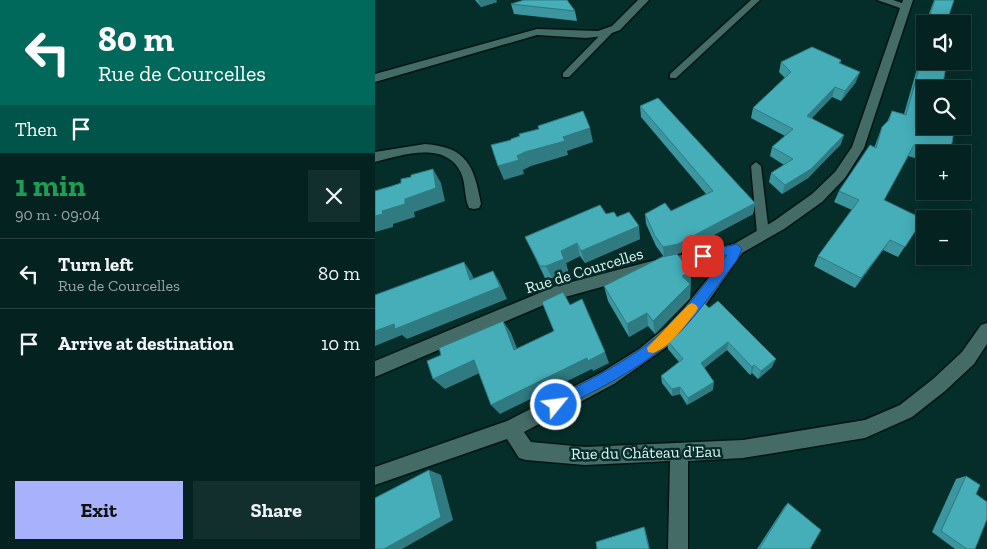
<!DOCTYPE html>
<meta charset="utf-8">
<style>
:root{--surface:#042220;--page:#122f2d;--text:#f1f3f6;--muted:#97a4a5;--line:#253f3e;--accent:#a7b1fc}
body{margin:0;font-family:"Zilla Slab",serif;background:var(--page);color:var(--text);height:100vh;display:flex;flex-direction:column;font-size:19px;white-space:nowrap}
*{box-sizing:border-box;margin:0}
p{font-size:16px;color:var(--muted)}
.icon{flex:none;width:28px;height:28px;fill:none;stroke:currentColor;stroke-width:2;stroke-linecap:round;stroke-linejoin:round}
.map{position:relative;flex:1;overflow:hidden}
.side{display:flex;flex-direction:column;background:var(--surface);width:375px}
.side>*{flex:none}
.top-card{background:#00695c;color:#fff;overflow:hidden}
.tools{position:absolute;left:541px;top:15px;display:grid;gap:10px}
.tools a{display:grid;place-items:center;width:55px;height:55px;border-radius:0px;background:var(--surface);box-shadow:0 2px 12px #0003,0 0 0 1px var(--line);font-size:25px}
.pin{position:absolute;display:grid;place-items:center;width:42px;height:42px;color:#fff;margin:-21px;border-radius:10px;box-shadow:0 2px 8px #0006}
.me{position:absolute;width:55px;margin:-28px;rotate:61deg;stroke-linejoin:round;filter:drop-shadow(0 0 4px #0008)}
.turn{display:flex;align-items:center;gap:18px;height:105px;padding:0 15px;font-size:22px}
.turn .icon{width:65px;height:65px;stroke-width:2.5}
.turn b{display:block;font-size:35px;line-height:42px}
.then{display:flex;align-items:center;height:48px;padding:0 15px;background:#0003;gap:10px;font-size:19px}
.round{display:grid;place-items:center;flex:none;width:52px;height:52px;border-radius:0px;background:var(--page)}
.headline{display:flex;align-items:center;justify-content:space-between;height:85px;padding:0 15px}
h1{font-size:30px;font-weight:700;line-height:38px;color:#1e9e55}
.action{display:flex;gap:10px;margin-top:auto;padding:10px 15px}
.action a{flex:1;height:58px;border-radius:0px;background:var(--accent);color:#111;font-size:20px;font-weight:700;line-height:58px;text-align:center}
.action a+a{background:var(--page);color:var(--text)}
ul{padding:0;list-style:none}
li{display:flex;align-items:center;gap:15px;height:70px;padding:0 15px;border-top:1px solid var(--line)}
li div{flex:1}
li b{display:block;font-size:19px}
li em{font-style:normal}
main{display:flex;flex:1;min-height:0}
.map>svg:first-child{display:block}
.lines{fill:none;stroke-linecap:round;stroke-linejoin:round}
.service-casing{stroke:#001513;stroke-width:3}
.minor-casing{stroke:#001513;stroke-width:3}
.service{fill:#446b66;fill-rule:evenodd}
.minor{fill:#446b66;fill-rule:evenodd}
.wall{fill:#3b969f}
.shaded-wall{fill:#307a82}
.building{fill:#45aeb9;stroke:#307a82}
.route{fill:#1a73e8;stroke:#114b97}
.slow{fill:#f59e0b}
.labels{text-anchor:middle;stroke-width:5;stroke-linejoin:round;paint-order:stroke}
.street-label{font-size:16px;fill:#e1f6f3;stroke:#052e2b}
</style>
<main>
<section class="side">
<div class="top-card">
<div class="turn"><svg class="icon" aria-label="left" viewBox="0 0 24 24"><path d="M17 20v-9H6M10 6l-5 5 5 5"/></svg><div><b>80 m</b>Rue de Courcelles</div></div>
<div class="then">Then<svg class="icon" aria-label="arrive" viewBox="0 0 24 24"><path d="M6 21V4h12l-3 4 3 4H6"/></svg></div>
</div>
<div class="headline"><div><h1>1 min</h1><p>90 m · 09:04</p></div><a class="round"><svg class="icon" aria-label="close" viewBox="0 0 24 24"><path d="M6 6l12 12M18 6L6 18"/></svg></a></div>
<ul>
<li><svg class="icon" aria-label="left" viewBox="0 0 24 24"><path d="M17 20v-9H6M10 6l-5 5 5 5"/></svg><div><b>Turn left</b><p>Rue de Courcelles</p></div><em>80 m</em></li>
<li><svg class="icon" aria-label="arrive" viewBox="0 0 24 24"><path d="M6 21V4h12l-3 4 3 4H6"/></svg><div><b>Arrive at destination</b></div><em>10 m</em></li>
</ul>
<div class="action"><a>Exit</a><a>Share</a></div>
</section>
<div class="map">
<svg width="612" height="549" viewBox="0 0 612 549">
<rect width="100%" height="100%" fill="#052e2b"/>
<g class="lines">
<g class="service-casing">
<g id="service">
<polygon points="376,0 385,0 301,78 295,78 295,74"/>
<polygon points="233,29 237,32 236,34 194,77 188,77 188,73 230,30"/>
<polygon points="381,162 386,166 394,234 392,237 384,237 382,234 376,166"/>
</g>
</g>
<g class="minor-casing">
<g id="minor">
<polygon points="263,0 274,0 245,30 229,36 211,38 162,35 0,82 0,74 162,29 223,31 237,26"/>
<polygon points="502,0 518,0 527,3 528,0 538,0 489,148 470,178 447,202 409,229 367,253 330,306 293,346 239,384 149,432 156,442 210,447 368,440 490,420 525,405 558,379 587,352 606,325 612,323 612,344 599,364 570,391 537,417 490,438 368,458 313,461 313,549 293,549 295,461 210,465 151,460 144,458 132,439 0,485 0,467 132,421 227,372 264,349 291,327 310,307 349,258 277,273 183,299 0,377 0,361 181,286 277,261 359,244 399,221 437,194 460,172 477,147 525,8"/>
<path d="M50,144C92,147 99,166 106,204L104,208L99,209L94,208C89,197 91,184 86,173C71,140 26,155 0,162V152Z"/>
</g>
</g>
<use href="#service" class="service"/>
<use href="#minor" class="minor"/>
</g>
<g class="wall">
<polygon points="100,0 121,0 122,2 106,7"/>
<polygon points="559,0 579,0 570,24 558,24 551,22"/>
<polygon points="136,4 200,11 202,21 139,14"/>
<polygon points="550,44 550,89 575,154 550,154 550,161 533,156 509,200 548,219 523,257 508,250 480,288 439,266 443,256 477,210 459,202 464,191 499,148 507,127 512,122 517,111 529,114 547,51"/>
<polygon points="466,60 465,64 481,82 466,101 457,97 437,118 466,144 433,178 407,194 394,182 396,173 409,165 395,156 397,147 410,136 376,118 378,108 410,78 404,72 406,62"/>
<polygon points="265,106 380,203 378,214 303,254 289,257 281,246 271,224 270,214 296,211 331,194 266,117"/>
<polygon points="231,214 242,217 265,239 210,263 205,256 191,263 193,271 177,278 170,278 150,237"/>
<polygon points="316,272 315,298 280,334 273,326 254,337 233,301 229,286"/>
<polygon points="328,302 397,367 383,379 377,373 375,375 352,350 329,368 338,390 312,405 305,394 297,396 287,383 286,376 304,362 293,349 292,340"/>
<polygon points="591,476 601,494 600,549 580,549 557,532 581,479"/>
<polygon points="413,503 435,549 382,549 410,506"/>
</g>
<g class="shaded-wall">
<polygon points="103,0 121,0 122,2 106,7"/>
<polygon points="485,72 481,82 466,101 470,91"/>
<polygon points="460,87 457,97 429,125 432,116"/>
<polygon points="215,128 218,142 192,151 193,155 156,166 148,170 149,174 129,180 123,166 150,152 188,137"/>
<polygon points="469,135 466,144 433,178 407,194 410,185"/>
<polygon points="58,169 66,183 70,201 39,212 40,217 18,224 18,227 0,232 0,216 7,211 30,199"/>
<polygon points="380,203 378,214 303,254 289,257 288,247"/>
<polygon points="264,226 265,239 210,263 206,251"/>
<polygon points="515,240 508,250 480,288 486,278"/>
<polygon points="202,243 205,256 191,263 193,271 177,278 171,266 186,251"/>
<polygon points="89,262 97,274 103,291 95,280"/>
<polygon points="118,271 125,283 132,299 32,339 27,335 0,346 0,331"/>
<polygon points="316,272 315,298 280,334 278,321 307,276"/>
<polygon points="272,313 273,326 254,337 252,324"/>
<polygon points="128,321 136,333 147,361 139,350"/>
<polygon points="353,342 352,350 325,371 326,363"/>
<polygon points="230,352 234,363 218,371 217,369 125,414 116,405 212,358"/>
<polygon points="401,359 397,367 383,379 386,371"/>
<polygon points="99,360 109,371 70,389 58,379"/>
<polygon points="379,365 377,373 375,375 377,367"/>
<polygon points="339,382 338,390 312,405 313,398"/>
<polygon points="305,387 305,394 297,396 297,389"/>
<polygon points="54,470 66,475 78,520 27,549 9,549"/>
<polygon points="269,527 270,528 275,549 274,549"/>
</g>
<g class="building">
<polygon points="149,0 192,0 200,11 136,4"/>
<polygon points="560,0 579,0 573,18 555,14"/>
<polygon points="437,47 466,60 464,63 485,72 470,91 460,87 432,116 469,135 436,169 410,185 396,173 418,159 397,147 418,129 378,108 416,72 406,62"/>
<polygon points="550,47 550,61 572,61 567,89 550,89 550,126 580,126 575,154 572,154 539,145 509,200 548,219 530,247 515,240 486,278 443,256 484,200 464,191 495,145 501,148 507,127 514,120 517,111 531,115"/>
<polygon points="283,98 380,203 303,244 288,247 280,236 270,214 290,203 296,211 338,191 265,106"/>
<polygon points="208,111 215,128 188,137 190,141 150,152 142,156 144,160 123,166 116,145 136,140 136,139 145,136 144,134 164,129 163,126"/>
<polygon points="588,166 590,167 588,176"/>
<polygon points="58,169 61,188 30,199 30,204 7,211 8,214 0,216 0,191 17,186 26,183 26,179 36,177 36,175"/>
<polygon points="225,205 231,214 239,212 242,217 254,212 264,226 206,251 202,243 186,251 189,259 171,266 165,266 150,237"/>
<polygon points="302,254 316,272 307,276 315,284 278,321 272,313 252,324 229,286 287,257"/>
<polygon points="89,262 95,280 118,271 125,287 20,329 19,324 0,331 0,295"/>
<polygon points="188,292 195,305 207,299 230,352 213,361 212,358 116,405 99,360 58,379 52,361 66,355 64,348 128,321 139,350 179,331 167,302"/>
<polygon points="343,301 401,359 386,371 379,365 377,367 353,342 326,363 339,382 313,398 305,387 297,389 286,376 308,359 292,340 328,302 334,308"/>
<polygon points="54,470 66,517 9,549 0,549 0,498"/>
<polygon points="591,476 605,485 601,494 612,502 612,519 600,549 592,549 566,531"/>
<polygon points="413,503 446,530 435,549 384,549"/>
<polygon points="269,527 274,549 222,549 221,542"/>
</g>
<path class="route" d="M362,244L367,249L362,260C340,288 318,323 290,346C259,372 221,390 185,409L181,411L176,409L174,405L176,400C212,381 250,363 282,337C309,315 330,282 352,255L328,260L324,259L322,256L324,253Z"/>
<path class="slow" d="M317,303L321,305L323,308L321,312C309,326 296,347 278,353L273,352L272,348L313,305Z"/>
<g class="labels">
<g class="street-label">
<text transform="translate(209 270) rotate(-17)" y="6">Rue de Courcelles</text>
<text transform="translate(271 452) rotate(-1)" y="6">Rue du Château d'Eau</text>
</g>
</g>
</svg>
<div class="tools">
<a><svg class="icon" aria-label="sound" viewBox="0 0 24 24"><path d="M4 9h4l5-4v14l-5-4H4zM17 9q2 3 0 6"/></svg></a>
<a><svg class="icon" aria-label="search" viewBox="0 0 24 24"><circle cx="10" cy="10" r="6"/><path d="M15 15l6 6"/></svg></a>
<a>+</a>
<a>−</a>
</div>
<div class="pin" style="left:328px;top:256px;background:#d93025"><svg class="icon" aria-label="arrive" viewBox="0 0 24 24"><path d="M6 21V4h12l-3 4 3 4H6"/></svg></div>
<svg class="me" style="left:181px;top:405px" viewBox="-20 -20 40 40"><circle r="17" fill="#1a73e8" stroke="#fff" stroke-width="3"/><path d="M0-11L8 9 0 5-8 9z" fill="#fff"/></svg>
</div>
</main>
